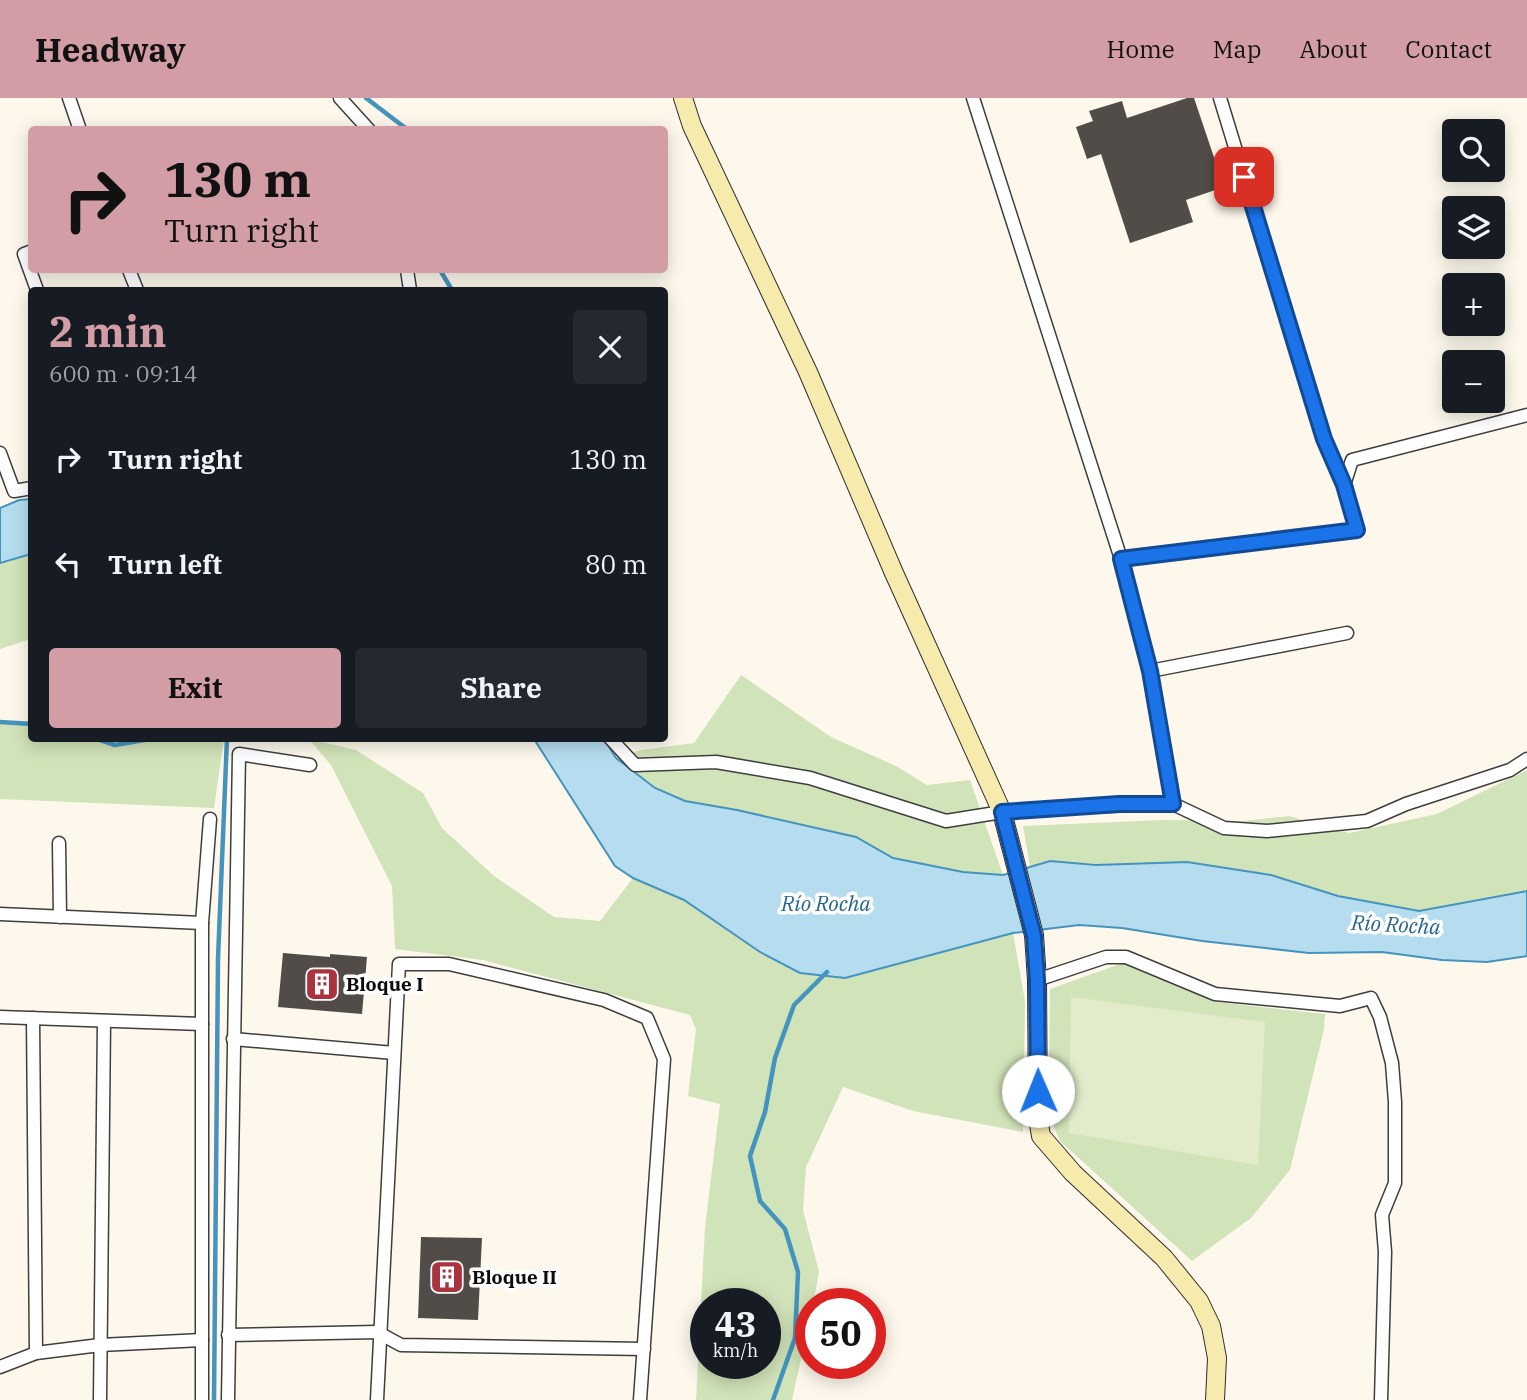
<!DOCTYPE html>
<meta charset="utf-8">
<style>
:root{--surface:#171b24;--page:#242831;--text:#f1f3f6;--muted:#9ea1a6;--accent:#d29da4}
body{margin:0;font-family:"IBM Plex Serif",serif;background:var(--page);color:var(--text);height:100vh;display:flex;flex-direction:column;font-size:26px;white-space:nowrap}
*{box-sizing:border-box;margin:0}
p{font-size:23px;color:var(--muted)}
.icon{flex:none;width:38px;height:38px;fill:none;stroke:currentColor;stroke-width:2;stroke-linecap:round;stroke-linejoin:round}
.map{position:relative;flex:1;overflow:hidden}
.drawer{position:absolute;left:28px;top:189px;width:640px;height:455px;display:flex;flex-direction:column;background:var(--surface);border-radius:7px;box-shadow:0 4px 18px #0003}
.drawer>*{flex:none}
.banner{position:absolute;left:28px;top:28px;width:640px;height:147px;border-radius:7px;box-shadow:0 4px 18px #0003;background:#d29da4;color:#111;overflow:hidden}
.controls{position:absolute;left:1442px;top:21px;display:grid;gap:14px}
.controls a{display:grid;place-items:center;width:63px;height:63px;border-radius:7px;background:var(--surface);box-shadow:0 4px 18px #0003;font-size:35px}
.speed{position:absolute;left:690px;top:1190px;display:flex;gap:14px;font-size:35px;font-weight:700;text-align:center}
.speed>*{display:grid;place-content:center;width:91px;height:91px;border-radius:50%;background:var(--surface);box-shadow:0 4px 18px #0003;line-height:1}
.speed small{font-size:18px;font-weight:400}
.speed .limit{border:10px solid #d22;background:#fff;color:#111}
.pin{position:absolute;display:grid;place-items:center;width:60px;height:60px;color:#fff;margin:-30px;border-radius:14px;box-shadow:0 4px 10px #0006}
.me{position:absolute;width:77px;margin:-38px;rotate:359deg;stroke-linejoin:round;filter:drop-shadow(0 0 5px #0008)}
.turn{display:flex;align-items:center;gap:24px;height:147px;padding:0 21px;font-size:32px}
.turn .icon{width:91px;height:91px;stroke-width:2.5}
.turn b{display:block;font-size:49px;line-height:60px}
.round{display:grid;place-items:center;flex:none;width:74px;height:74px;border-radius:7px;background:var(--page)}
.head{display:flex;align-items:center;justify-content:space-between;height:119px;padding:0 21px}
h1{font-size:42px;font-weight:700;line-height:52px;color:var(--accent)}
.cta{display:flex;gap:14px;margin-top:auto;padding:14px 21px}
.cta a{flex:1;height:80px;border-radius:7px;background:var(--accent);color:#111;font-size:28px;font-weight:700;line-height:80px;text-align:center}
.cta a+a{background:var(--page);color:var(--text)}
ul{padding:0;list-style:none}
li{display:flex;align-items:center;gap:21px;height:105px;padding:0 21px}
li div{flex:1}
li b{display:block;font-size:26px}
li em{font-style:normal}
header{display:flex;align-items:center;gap:42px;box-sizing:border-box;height:98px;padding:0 35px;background:var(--accent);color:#111}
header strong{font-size:33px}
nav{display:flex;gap:38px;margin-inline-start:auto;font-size:24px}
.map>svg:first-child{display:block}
.green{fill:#d1e3b9;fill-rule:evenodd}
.pitch{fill:#e2ebca}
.water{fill:#b5ddef;stroke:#4494be;stroke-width:2}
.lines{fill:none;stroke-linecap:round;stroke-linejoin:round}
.stream{stroke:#4494be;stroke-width:4.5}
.building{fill:#524c49}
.street-casing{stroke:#3e3e3e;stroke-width:15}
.secondary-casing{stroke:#2d2d2d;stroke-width:20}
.street{stroke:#fff;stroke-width:12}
.secondary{stroke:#f6eaad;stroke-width:18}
.route-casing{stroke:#114b97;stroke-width:18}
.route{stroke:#1a73e8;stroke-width:12}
.labels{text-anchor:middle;stroke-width:7;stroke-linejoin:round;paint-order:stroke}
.poi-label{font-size:19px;font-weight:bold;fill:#0b0b0b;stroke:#fff;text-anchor:start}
.water-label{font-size:21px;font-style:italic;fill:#22668e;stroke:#fff}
</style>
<header>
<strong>Headway</strong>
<nav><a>Home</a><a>Map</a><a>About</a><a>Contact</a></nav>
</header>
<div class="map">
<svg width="1527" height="1302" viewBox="0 0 1527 1302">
<rect width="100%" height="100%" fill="#fdf8eb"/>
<g class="green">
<polygon points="31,456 31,541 0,551 0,465"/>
<polygon points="741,577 831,639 896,668 927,687 970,682 1003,777 963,774 893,760 856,739 737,712 685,703 655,690 616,660 641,652 694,645"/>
<polygon points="0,624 31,626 32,640 94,641 115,647 156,641 224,641 214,710 0,701"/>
<path d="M309,641L356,652L423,695L442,730L494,778L554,819L600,823L633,780L684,802L760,854L845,880L1013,835L1025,903L1023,1034L913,1013L843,989L806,1069L803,1112L819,1174L813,1206H810V1221L792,1302H696L705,1129L720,1006L688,998L696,931L690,917L483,862L395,851L392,788L331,667ZM705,1206H765V1265H705Z"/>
<polygon points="1527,672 1527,793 1419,813 1338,798 1271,777 1050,763 1030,769 1023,728 1163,722 1243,723 1289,718 1349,735 1437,716"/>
<polygon points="1123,865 1216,904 1325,916 1324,931 1290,1072 1251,1120 1192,1163 1060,1043 1051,1022 1049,985 1050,891"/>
</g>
<polygon class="pitch" points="1071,899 1265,924 1258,1067 1069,1035"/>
<g class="water">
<polygon points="31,401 31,456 0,465 0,410 19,402"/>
<polygon points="534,641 604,641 616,660 655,690 685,703 737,712 856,739 893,760 963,774 1003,777 1050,763 1096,767 1187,764 1271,777 1338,798 1419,813 1527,793 1527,858 1487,864 1442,862 1382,854 1309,855 1202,843 1122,830 1079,827 1013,835 845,880 800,875 760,854 684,802 633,780 615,768"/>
</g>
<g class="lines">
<g class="stream">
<polyline points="366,0 408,32"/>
<polyline points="440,172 452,192"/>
<polyline points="0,624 32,626"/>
<polyline points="94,640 115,647 156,640"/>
<polyline points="214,1302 218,861 227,640"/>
<polyline points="773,1302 795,1240 798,1174 785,1131 760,1103 750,1058 765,1014 775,960 794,907 827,874"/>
</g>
</g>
<g class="building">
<polygon points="1187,0 1194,0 1224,89 1186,102 1193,124 1130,145 1101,56 1087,61 1076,29 1093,23 1089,13 1122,3 1127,20"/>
<polygon points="283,855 330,859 330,856 367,859 362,916 278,909"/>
<polygon points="421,1139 482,1140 478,1222 418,1220"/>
</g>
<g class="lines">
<g class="street-casing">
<g id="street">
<polyline points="69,0 80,32"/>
<polyline points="340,0 369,32"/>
<polyline points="973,0 1121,461 1150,573 1173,706"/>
<polyline points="32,153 24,156 37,192"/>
<polyline points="129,172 137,192"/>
<polyline points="407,172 410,192"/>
<polyline points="0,355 14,393 32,390"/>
<polyline points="1344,387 1352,362 1527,317"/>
<polyline points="1121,461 1357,432 1344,387 1324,341 1220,0"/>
<polyline points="1150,573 1347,535"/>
<polyline points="610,640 635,667 716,664 810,680 946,723 1002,714 1065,709 1173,706 1224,730 1267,733 1367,723 1406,706 1510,672 1527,661"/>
<polyline points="59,745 60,819"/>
<polyline points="0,816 202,825"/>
<polyline points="1037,882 1106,859 1126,859 1215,896 1340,908 1371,900 1380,919 1392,965 1395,1004 1395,1085 1382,1117 1385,1154 1381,1302"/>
<polyline points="0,919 202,926"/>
<polyline points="33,920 36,1255"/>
<polyline points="233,941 394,955"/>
<polyline points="228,1237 377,1234 401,1247 644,1251"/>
<polyline points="0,1269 36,1255 100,1247 202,1242"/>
<polyline points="100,1302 104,923"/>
<polyline points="202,1302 202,825 210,721"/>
<polyline points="228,1302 239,656 310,667"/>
<polyline points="377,1302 399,866 449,866 604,902 647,920 664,961 640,1302"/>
</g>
</g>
<g class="secondary-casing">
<polyline id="secondary" points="683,0 692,28 808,274 894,475 1002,714 1034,837 1037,882 1038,1020 1041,1038 1073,1075 1164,1160 1199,1203 1211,1228 1217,1260 1215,1302"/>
</g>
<use href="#street" class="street"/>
<use href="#secondary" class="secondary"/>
</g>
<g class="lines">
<g class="route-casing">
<polyline id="route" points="1038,993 1037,882 1034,838 1002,714 1119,706 1173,706 1150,573 1121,461 1357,432 1344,387 1324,341 1244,79"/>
</g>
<use href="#route" class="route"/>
</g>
<defs>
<g id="building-square" transform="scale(1.75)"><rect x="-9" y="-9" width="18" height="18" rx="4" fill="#ab333f" stroke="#fff"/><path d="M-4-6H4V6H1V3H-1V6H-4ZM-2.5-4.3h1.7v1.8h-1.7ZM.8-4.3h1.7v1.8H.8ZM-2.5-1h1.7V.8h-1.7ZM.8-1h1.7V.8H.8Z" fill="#fff"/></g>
</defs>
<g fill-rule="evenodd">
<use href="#building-square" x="322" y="886"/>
<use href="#building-square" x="447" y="1179"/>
</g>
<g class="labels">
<g class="poi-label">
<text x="346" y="893">Bloque I</text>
<text x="472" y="1186">Bloque II</text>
</g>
<g class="water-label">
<text x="826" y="813">Río Rocha</text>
<text transform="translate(1396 827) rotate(3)" y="7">Río Rocha</text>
</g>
</g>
</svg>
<div class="controls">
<a><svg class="icon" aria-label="search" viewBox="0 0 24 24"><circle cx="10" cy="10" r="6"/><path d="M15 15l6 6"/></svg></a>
<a><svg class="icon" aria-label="layers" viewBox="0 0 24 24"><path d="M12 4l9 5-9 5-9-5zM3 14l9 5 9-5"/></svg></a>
<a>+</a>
<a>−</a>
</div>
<div class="speed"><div>43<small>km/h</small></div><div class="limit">50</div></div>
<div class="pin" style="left:1244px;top:79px;background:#d93025"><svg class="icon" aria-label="arrive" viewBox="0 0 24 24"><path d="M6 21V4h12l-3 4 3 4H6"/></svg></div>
<svg class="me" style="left:1038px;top:993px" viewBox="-20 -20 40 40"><circle r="19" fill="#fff"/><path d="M0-13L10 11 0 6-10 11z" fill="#1a73e8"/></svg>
<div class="banner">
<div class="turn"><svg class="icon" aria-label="right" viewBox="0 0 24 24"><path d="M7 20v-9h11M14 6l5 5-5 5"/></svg><div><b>130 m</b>Turn right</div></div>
</div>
<section class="drawer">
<div class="head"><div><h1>2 min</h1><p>600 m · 09:14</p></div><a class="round"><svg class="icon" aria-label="close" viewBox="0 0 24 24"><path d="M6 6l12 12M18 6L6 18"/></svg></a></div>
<ul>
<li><svg class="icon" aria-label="right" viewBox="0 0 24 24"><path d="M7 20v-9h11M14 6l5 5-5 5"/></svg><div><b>Turn right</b></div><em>130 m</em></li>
<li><svg class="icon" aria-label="left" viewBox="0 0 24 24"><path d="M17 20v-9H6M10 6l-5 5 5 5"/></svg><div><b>Turn left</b></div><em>80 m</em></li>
</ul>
<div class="cta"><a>Exit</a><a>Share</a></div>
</section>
</div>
